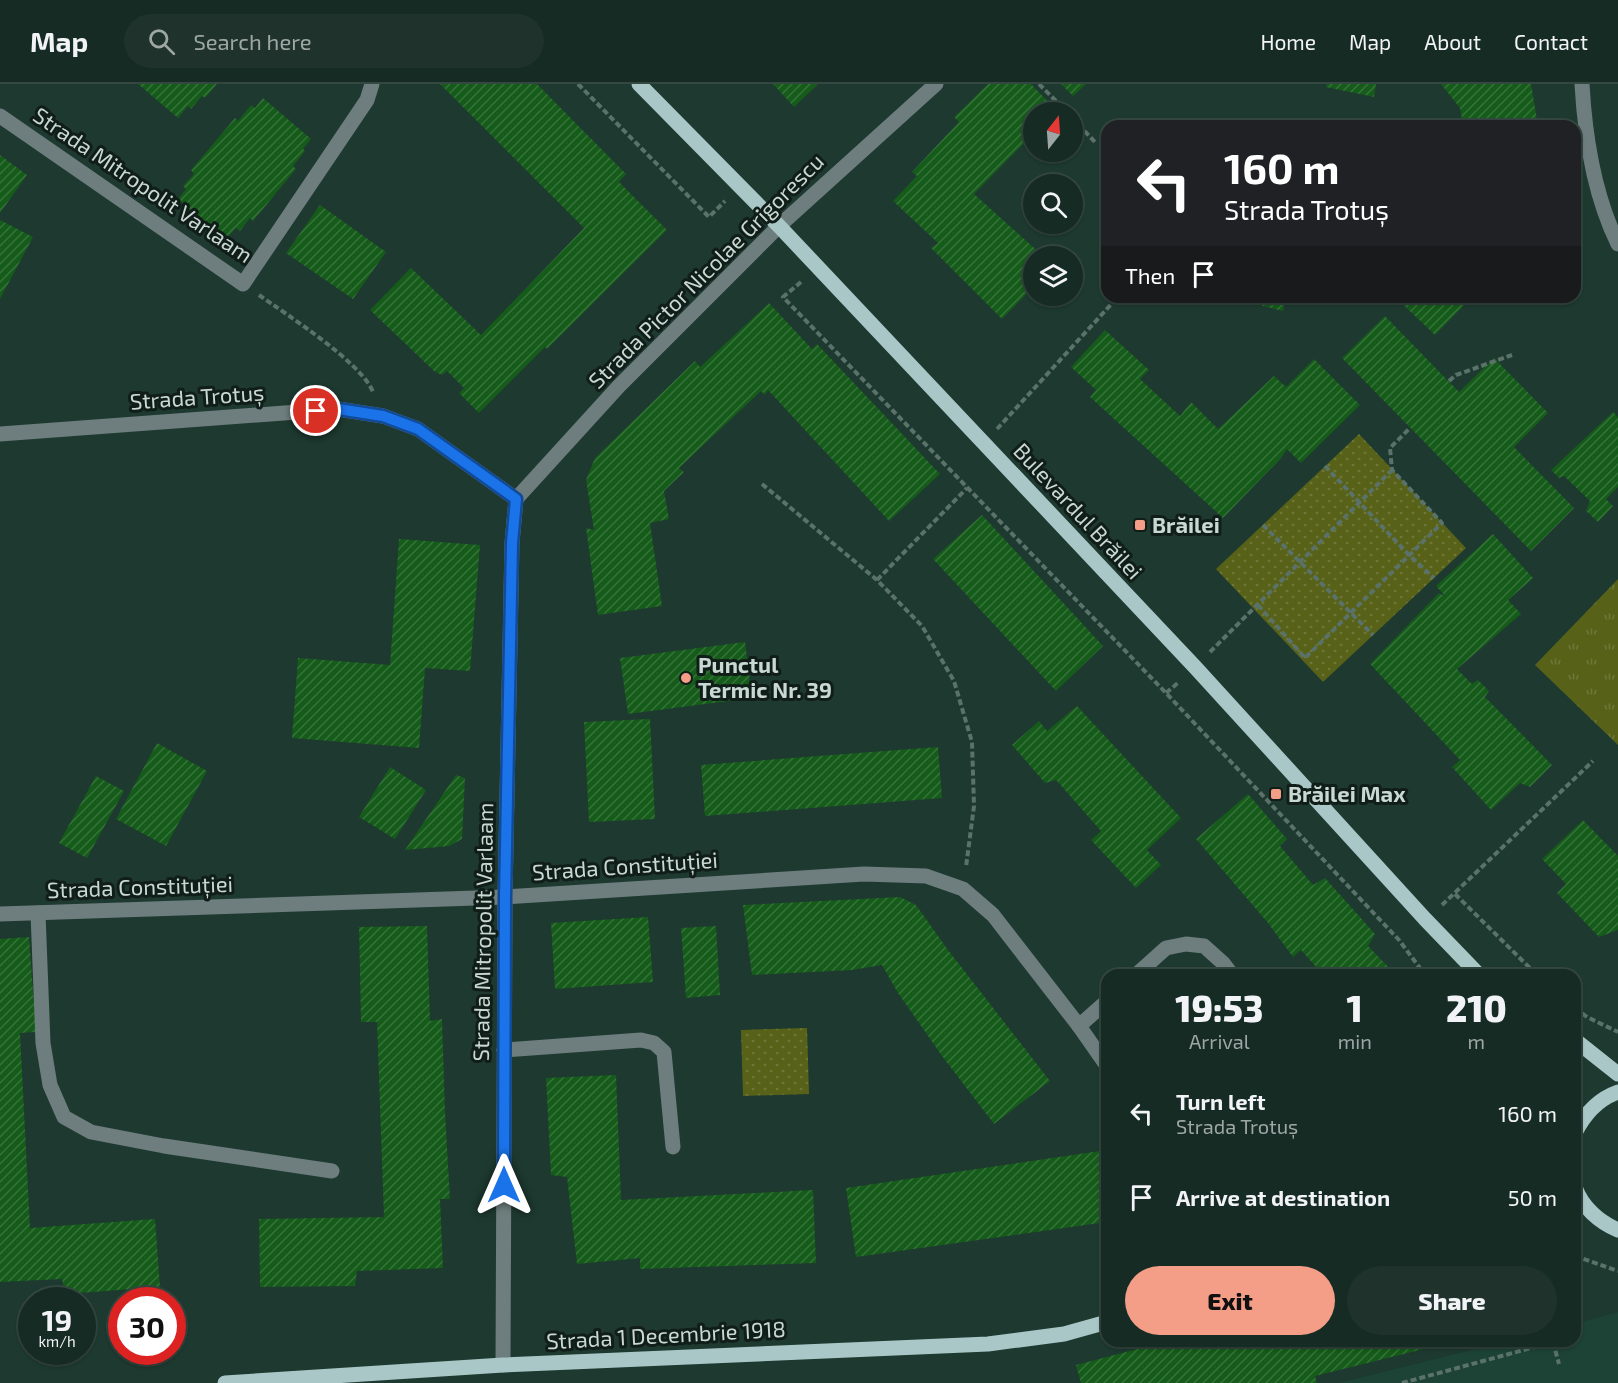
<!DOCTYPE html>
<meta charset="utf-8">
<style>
:root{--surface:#162b24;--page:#1f332c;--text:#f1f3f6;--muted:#9ea7a6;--line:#354741;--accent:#f49e88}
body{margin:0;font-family:"Exo 2",sans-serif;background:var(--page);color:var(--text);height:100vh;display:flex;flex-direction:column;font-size:22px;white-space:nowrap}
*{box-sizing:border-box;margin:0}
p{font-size:20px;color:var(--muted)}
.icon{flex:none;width:33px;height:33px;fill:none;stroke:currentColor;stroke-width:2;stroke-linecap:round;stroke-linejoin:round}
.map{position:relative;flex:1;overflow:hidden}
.details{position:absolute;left:1101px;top:885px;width:480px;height:378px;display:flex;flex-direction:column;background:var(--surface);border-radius:18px;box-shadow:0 2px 4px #0004,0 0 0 2px var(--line)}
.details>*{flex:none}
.top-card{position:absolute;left:1101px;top:36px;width:480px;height:183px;border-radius:18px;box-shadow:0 2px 4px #0004,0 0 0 2px var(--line);background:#202124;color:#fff;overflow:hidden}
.needle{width:39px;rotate:17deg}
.tools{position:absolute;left:1023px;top:18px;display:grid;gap:12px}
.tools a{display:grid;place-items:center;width:60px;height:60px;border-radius:50%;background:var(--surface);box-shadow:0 2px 4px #0004,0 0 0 2px var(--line);font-size:30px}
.speed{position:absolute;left:18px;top:1203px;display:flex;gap:12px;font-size:30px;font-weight:700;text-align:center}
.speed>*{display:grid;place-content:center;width:78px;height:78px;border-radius:50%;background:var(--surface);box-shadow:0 2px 4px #0004,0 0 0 2px var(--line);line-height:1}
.speed small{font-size:15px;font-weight:400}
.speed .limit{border:9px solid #d22;background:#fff;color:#111}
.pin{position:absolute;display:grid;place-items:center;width:51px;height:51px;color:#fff;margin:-26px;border:3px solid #fff;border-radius:50%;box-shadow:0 2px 6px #0007}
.me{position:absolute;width:66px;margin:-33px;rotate:0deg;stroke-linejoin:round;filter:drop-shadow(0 0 4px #0008)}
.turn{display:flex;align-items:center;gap:21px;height:126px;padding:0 24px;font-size:27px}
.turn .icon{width:78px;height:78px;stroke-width:2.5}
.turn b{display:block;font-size:42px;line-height:51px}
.then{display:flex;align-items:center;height:57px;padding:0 24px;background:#0003;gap:12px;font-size:22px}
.eta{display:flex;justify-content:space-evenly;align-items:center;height:102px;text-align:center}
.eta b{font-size:36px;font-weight:800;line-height:42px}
.button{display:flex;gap:12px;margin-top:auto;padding:12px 24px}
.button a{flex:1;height:69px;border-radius:36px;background:var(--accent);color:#111;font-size:24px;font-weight:800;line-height:69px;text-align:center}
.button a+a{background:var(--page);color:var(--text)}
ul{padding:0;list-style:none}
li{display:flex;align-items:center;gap:18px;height:84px;padding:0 24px}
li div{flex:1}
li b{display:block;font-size:22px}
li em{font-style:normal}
header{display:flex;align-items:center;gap:36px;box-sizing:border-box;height:84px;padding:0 30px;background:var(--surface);border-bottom:2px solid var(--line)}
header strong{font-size:28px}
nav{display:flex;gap:33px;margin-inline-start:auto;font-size:21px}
.search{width:420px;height:54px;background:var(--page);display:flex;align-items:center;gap:15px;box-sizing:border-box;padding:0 21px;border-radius:33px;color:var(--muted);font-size:22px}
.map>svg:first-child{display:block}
.built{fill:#1d4236}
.grass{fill:url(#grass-tufts)}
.park{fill:url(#park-dots)}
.building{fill:url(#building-hatch)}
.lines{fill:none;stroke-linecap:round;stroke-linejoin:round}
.path{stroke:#5a726a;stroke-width:4;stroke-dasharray:6 3;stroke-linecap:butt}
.minor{stroke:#6e7d7d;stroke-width:15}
.major{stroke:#a9c7c7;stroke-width:15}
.route-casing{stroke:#114b97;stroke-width:15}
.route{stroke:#1a73e8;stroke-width:10}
.poi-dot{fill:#f49e88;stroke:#111d19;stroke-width:2}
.labels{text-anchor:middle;stroke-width:6;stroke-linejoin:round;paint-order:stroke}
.street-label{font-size:22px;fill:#c8d8d2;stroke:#111d19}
.poi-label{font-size:22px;font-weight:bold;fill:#c8d8d2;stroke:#111d19;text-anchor:start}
</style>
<header>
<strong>Map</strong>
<div class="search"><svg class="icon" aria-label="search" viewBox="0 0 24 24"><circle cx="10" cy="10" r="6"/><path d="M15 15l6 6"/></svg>Search here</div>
<nav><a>Home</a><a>Map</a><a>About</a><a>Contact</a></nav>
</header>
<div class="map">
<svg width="1618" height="1299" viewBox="0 0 1618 1299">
<defs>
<pattern id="grass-tufts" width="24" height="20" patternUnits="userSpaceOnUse" patternTransform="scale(1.5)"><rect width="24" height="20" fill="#576117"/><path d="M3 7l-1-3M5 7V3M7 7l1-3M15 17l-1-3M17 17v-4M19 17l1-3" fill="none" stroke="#6e7738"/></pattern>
<pattern id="park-dots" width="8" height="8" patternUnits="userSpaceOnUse" patternTransform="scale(1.5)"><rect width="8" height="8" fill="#576117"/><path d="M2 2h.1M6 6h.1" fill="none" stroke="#6e7738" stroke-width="1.8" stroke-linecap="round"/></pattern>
<pattern id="building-hatch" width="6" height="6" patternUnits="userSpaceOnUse" patternTransform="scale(1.5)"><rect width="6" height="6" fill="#155b19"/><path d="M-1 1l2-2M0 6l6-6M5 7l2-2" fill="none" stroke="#36723a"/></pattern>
</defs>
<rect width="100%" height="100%" fill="#1d3930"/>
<polygon class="built" points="1618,1228 1618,1299 1339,1299 1508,1257 1575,1257 1575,1240"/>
<polygon class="grass" points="1618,495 1618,661 1535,581"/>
<g class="park">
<polygon points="1359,350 1466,464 1323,598 1216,485"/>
<polygon points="807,944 809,1010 743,1012 741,946"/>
</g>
<g class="building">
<polygon points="138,0 217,0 205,14 202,12 191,25 188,22 178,34"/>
<polygon points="440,0 537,0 626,90 619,98 667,146 547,265 545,263 479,329 459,309 464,304 447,287 442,291 434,287 370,226 411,184 481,251 584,144"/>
<polygon points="773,0 818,0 794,23"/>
<polygon points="988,0 1031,0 1057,27 1055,28 1034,28 1034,49 974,110 1043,172 1034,172 1034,202 1002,235 931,164 938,159 893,117 917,92 912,88 959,38 954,33"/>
<polygon points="1061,0 1086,0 1073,12"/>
<polygon points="1327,0 1376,0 1374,13 1326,3"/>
<polygon points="1441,0 1531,0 1538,42 1463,42 1460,24"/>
<polygon points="263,14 311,55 303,65 305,67 293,82 296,85 253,137 250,134 240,147 236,144 226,155 178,115 186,105 183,102 194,90 191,86 235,34 238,37 251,21 255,24"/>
<polygon points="0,71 27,91 0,129"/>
<polygon points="320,121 386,168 353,215 286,169"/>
<polygon points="0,136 33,153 0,215"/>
<polygon points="1227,213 1286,213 1283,227"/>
<polygon points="1395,213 1472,213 1435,251"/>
<polygon points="769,219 812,265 817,260 940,390 889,437 768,306 765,311 761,307 679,384 684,388 664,407 669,435 650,439 662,522 598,531 586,444 594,446 586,396 595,374 695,277 700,283"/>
<polygon points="1385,232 1459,308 1494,274 1548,329 1514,363 1574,424 1531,467 1342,274"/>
<polygon points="1105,246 1149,286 1140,295 1180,332 1191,318 1218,345 1274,292 1286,303 1314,275 1360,321 1301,379 1287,365 1281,374 1223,434 1090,313 1096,306 1071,283"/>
<polygon points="1613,328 1618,333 1618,403 1606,415 1613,422 1598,438 1586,427 1590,417 1564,392 1559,394 1551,386"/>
<polygon points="982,431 1103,562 1056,607 933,475"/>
<polygon points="1493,450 1533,494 1508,516 1521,530 1457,585 1472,600 1478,596 1489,607 1485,613 1552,681 1530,703 1520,699 1491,726 1452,683 1460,676 1370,580 1439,509 1445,512 1436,502"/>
<polygon points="399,455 480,461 470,587 425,584 419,664 292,654 298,574 390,581"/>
<polygon points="745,558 752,614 628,630 620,574"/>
<polygon points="1077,622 1181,734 1147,766 1161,781 1136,804 1091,756 1101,747 1056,696 1045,699 1012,661 1039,637 1047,647"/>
<polygon points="650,635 655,735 589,738 584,638"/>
<polygon points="157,659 207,687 166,762 116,735"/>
<polygon points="938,663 942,714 705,732 701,681"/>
<polygon points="390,683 426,706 395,755 359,733"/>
<polygon points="456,691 465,694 462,755 449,762 405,766"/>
<polygon points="96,692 124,707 87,774 59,759"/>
<polygon points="1248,710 1287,755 1280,762 1313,801 1325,794 1375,850 1368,862 1396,891 1323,891 1301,866 1293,873 1268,839 1196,755"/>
<polygon points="1583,736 1618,772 1618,846 1599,853 1557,809 1566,800 1542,775"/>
<polygon points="900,813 916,821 948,866 1050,997 994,1040 942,972 898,909 882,881 852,886 752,891 743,821"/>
<polygon points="648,833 653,898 555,905 551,839"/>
<polygon points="427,842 430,937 442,935 445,1028 450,1115 440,1115 443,1184 357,1187 355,1202 260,1203 259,1135 384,1133 377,938 361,938 359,843"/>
<polygon points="716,842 720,911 686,914 681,844"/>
<polygon points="29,853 36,948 20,949 30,1144 155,1135 160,1203 65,1210 62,1195 0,1198 0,855"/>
<polygon points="616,991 621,1116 813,1106 816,1179 640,1185 640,1174 577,1180 567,1093 551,1091 546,994"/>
<polygon points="1107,1066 1107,1138 856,1173 846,1104"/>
<polygon points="1168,1257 1452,1257 1452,1258 1315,1292 1317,1299 1081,1299 1076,1281"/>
</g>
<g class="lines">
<g class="path">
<polyline points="578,0 709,133 725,117"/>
<polyline points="1039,0 1067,28"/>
<polyline points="1072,34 1095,58"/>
<polyline points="801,198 783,213 1166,609 1399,856 1425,891"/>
<path d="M259,211C287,231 361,278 373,308"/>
<polyline points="1449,297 1456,291 1512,271"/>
<polyline points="997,345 1116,215"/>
<polyline points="1325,382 1409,471 1434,494"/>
<polyline points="762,400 877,496 922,542 954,597 972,658 974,722 966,783"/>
<polyline points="1263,441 1373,551"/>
<polyline points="877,496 967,404"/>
<polyline points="1258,521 1305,574 1442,439 1392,386 1390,364 1410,344"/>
<polyline points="1210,568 1392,386"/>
<polyline points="1166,609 1179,598"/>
<polyline points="1455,810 1537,891"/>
<polyline points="1442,821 1593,677"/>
<polyline points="1575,924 1587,933 1618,948"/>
<polyline points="1575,1172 1618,1187"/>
<polyline points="1553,1258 1559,1280"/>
<polyline points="1402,1299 1553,1258"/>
</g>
<g class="minor">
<path d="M1582,0C1585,54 1594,111 1618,160"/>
<polyline points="0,32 243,200 367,16 372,0"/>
<polyline points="0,350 338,325 383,332 418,345 516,415"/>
<polyline points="516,415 619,302 779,142 936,0"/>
<polyline points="38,829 43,959 50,1001 64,1033 91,1048 164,1062 332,1087"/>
<polyline points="0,830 505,813 864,790 926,792 963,805 993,831 1079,942 1107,982"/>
<polyline points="1136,891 1166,864 1186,860 1204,862 1223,879 1232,891"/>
<polyline points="1079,942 1107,917"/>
<polyline points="504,966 641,956 654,959 664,968 673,1063"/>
<polyline points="503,1281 505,813 512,459 516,415"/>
</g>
<g class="major">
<polyline points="639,0 779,142 1195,583 1425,835 1479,891"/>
<polyline points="1575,956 1618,990"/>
<path d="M1575,1049C1584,1031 1598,1015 1618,1008"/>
<path d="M1575,1103C1582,1123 1599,1138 1618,1146"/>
<polyline points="225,1299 503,1281 988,1260 1064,1250 1107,1238"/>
</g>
</g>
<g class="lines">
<g class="route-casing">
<polyline id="route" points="316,327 338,325 383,332 418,345 516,415 512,459 505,813 504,1101"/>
</g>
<use href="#route" class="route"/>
</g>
<g class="poi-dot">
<rect x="1134" y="435" width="12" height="12" rx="3"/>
<circle cx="686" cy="594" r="6"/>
<rect x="1270" y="704" width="12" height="12" rx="3"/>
</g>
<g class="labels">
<g class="street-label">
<text transform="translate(143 101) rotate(34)" y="8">Strada Mitropolit Varlaam</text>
<text transform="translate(706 187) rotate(-45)" y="8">Strada Pictor Nicolae Grigorescu</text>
<text transform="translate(197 313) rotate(-4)" y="8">Strada Trotuș</text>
<text transform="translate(1078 427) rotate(47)" y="8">Bulevardul Brăilei</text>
<text transform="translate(625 782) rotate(-4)" y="8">Strada Constituției</text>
<text transform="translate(140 803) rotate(-2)" y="8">Strada Constituției</text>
<text transform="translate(483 848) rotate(-89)" y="8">Strada Mitropolit Varlaam</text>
<text transform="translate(666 1251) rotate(-3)" y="8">Strada 1 Decembrie 1918</text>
</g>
<g class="poi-label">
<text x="1152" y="449">Brăilei</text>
<text x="698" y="589">Punctul<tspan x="698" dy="25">Termic Nr. 39</tspan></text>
<text x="1288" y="718">Brăilei Max</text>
</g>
</g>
</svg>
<div class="tools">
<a><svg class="needle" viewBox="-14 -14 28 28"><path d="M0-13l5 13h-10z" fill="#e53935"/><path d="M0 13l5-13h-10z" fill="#9ea7a6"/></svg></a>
<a><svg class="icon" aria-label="search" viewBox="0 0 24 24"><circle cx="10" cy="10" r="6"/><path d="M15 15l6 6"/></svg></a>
<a><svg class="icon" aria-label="layers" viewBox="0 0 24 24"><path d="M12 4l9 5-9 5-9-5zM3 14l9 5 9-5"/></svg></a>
</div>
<div class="speed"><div>19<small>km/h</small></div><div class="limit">30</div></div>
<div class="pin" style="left:316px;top:327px;background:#d93025"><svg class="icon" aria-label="arrive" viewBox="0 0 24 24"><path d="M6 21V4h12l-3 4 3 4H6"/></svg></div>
<svg class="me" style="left:504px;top:1101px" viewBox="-20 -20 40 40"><path d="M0-17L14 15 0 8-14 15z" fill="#1a73e8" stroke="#fff" stroke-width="4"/></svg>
<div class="top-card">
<div class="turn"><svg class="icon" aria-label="left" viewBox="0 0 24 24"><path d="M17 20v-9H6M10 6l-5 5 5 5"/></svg><div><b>160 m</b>Strada Trotuș</div></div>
<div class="then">Then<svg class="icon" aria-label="arrive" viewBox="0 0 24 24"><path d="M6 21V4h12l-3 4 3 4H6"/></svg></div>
</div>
<section class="details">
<div class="eta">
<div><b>19:53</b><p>Arrival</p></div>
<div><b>1</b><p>min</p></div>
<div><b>210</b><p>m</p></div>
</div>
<ul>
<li><svg class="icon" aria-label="left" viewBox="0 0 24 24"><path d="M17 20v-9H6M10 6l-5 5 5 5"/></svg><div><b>Turn left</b><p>Strada Trotuș</p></div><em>160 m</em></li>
<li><svg class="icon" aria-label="arrive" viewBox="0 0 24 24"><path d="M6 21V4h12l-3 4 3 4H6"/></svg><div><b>Arrive at destination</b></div><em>50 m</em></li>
</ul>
<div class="button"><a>Exit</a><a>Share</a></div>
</section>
</div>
